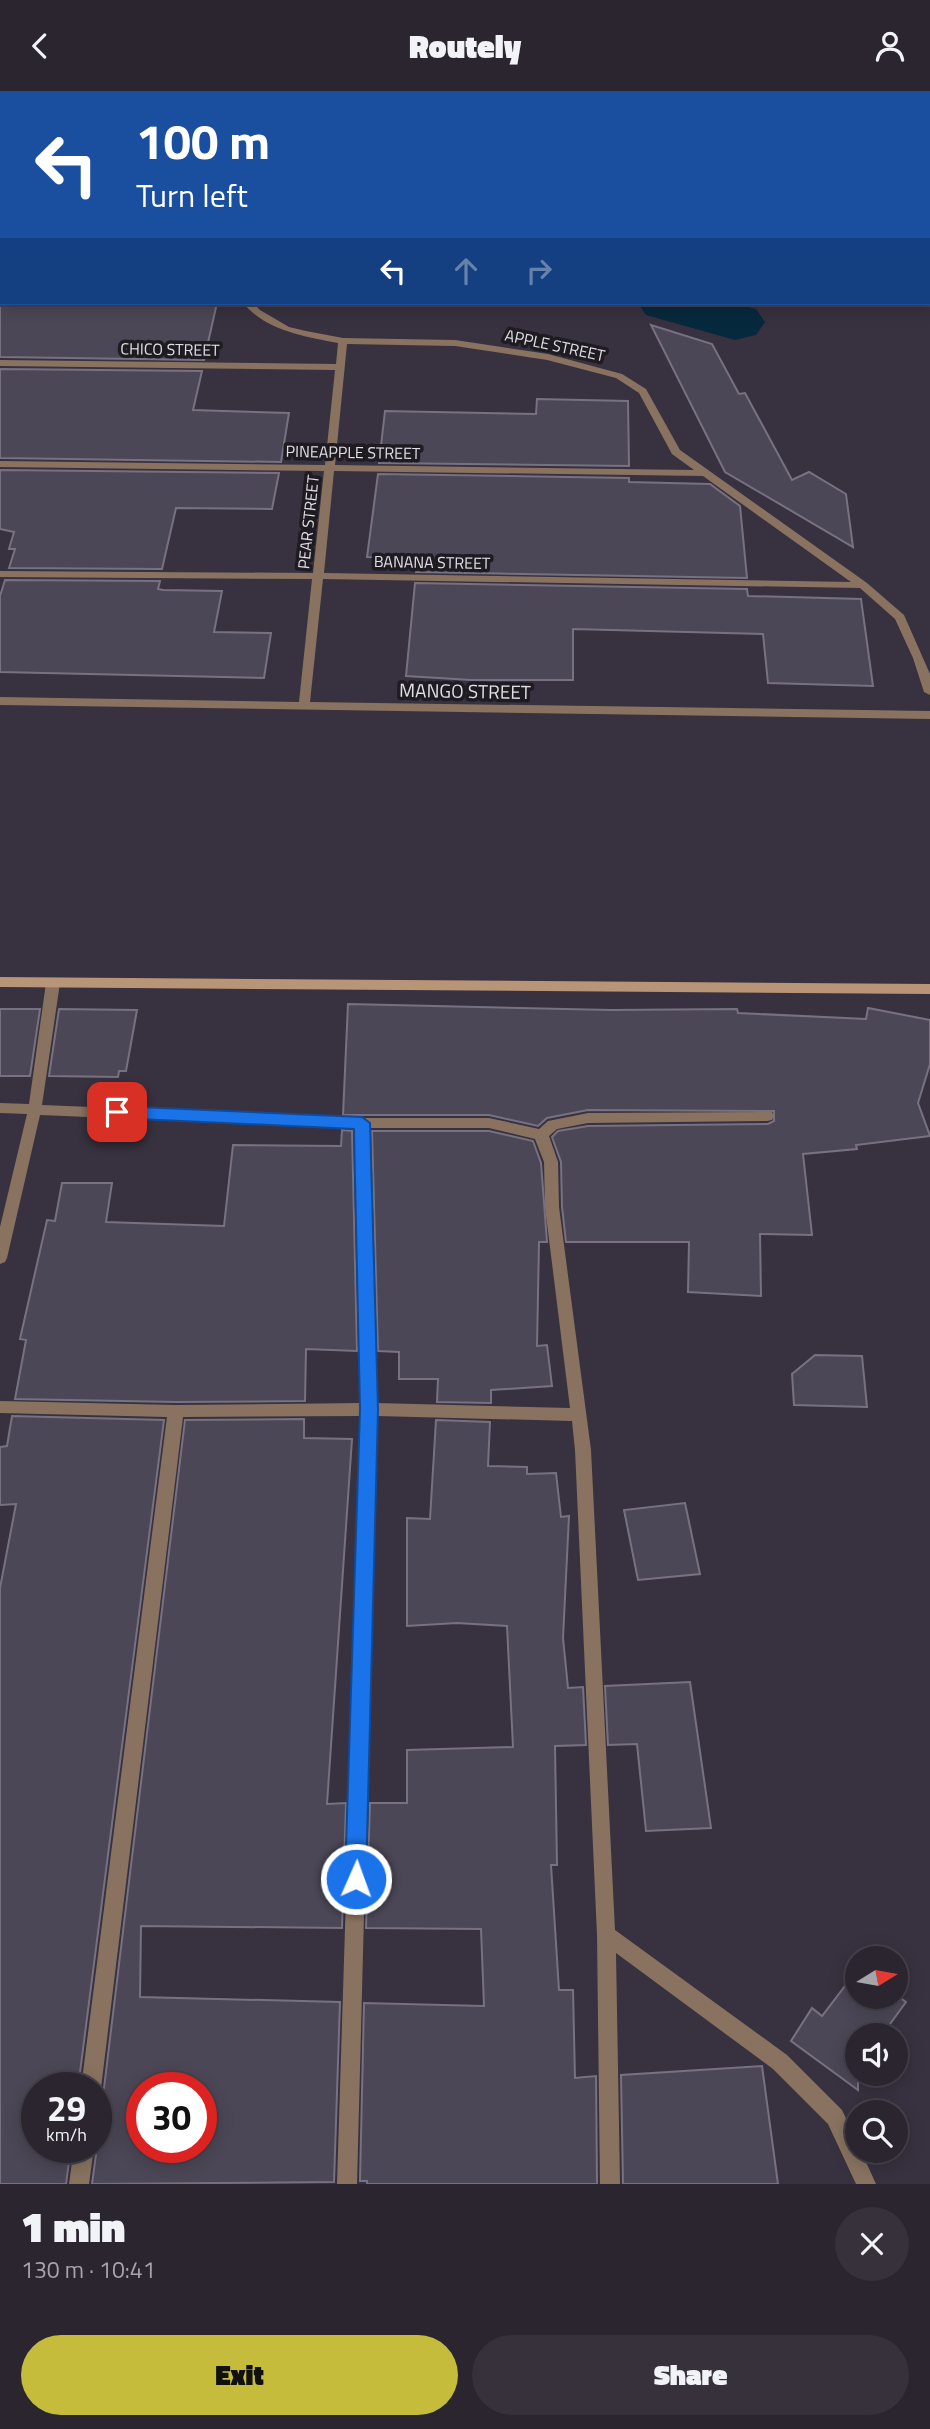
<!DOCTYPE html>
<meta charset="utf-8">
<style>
:root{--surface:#2a252f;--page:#36313b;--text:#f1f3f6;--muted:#a5a5aa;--line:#46424b;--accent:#c6bc3c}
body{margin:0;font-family:"Titillium Web",sans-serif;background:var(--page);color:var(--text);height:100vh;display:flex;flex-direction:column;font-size:26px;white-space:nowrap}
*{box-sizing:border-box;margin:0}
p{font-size:23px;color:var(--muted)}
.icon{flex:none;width:38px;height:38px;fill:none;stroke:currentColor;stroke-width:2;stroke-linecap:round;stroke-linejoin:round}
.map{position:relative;height:2093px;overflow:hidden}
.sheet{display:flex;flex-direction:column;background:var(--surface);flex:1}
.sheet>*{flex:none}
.top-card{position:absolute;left:0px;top:0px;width:931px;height:214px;box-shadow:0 4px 18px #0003,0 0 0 2px var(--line);background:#1a4fa0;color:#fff;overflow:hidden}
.needle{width:46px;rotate:79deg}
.tools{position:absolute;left:845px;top:1855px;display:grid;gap:14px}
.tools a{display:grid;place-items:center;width:63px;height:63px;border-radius:50%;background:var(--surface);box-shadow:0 4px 18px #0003,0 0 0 2px var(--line);font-size:35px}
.speed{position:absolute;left:21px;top:1981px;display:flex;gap:14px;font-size:35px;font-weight:700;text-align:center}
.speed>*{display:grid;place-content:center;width:91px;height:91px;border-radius:50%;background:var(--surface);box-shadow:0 4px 18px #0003,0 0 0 2px var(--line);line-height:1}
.speed small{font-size:18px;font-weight:400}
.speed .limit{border:10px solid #d22;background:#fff;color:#111}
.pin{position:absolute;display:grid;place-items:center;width:60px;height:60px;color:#fff;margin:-30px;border-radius:14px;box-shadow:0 4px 10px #0006}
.me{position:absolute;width:77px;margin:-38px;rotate:2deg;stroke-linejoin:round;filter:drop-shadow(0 0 5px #0008)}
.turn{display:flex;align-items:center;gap:24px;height:147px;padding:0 21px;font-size:32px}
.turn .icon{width:91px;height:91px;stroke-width:2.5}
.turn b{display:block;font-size:49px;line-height:60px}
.lanes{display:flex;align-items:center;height:66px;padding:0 21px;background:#0003;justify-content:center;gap:35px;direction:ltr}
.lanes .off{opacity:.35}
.round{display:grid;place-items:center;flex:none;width:74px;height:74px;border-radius:37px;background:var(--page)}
.headline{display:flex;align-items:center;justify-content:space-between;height:119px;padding:0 21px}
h1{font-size:42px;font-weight:800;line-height:52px}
.action{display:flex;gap:14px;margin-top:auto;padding:14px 21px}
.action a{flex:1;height:80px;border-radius:42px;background:var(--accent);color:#111;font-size:28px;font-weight:800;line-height:80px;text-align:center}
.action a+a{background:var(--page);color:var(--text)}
header{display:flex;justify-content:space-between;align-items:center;height:91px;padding:0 21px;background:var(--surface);font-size:32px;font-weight:800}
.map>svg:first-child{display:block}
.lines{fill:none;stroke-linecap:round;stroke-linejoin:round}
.river{fill:#07293d;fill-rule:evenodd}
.building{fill:#4c4756;stroke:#777182;stroke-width:2;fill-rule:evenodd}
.street{fill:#897360;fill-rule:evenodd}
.secondary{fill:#b99577;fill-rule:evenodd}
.route{fill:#1a73e8;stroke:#114b97;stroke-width:2}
.labels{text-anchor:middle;stroke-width:7;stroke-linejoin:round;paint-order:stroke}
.far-street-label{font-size:16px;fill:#e2dde6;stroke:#1e1b21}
.street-label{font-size:19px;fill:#e2dde6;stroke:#1e1b21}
</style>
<header><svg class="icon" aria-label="back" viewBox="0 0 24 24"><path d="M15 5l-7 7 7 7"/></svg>Routely<svg class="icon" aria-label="person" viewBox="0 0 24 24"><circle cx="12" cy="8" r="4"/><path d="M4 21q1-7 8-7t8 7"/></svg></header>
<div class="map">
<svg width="930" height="2093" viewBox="0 0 930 2093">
<rect width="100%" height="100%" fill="#38313f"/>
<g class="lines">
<g class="river">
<polygon points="61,0 113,0 114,2 62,2"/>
<polygon points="638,212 732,212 756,218 765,231 756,244 735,249 646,224"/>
</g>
</g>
<g class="building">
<polygon points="0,212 217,212 204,269 0,266"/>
<polygon points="651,234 712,253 739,303 745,302 792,389 809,381 846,403 853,456 725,381"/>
<polygon points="0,278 202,280 193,319 289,322 281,371 0,367"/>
<polygon points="537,308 628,310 629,375 379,372 385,320 536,323"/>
<polygon points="0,379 279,382 272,418 176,417 162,478 9,477 15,458 9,458 14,441 0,438"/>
<polygon points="378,383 629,387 629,391 710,393 740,415 747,487 416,481 418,468 367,466"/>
<polygon points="5,489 160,490 158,498 163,499 222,500 214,541 271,542 264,587 0,581 0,505"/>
<polygon points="415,492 747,498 748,505 861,508 873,595 768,592 763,543 573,538 573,589 471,589 406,585"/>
<polygon points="348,913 611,919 737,918 738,922 866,928 868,917 930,929 930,973 918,1012 930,1045 856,1054 857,1058 803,1063 812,1144 760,1143 761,1205 688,1201 689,1151 566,1151 562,1116 561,1071 552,1046 558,1040 588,1035 768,1033 774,1030 774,1020 588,1019 547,1027 538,1035 489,1024 343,1024"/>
<polygon points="0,918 40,918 30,985 0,985"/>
<polygon points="59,918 137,919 126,980 119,980 118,986 49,985"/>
<polygon points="342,1039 352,1040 357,1260 306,1258 305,1310 176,1311 15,1308 26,1249 20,1248 47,1129 55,1130 62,1092 112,1092 106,1131 224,1135 233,1054 341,1055"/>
<polygon points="372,1040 489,1040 533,1050 541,1072 547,1151 539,1151 537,1255 547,1254 552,1295 491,1299 491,1312 437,1311 438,1288 399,1288 399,1261 378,1260"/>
<polygon points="815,1264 862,1265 867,1316 794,1314 792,1283"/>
<polygon points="12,1325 164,1329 78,1997 37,1997 37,2056 71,2056 66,2093 0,2093 0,1497 16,1413 0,1414 0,1356 7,1355"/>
<path d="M304,1328V1347L352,1348L327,1713L346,1712L342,1837L141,1835L140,1906L340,1911L334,2091L92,2093L97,2056L96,2008L104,1997L185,1329ZM142,1997H201V2056H142Z"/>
<polygon points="436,1329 490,1331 488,1375 527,1376 527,1383 556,1382 561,1426 569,1425 563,1547 568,1597 583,1596 586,1654 555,1655 557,1774 551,1774 559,1899 573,1899 575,1987 596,1985 597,2093 367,2093 367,2090 360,2090 364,1912 484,1915 481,1838 366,1837 370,1712 407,1712 407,1659 513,1656 507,1535 457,1532 407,1535 407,1427 430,1428"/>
<polygon points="685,1412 700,1483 638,1489 624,1419"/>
<polygon points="690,1591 711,1737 646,1740 637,1653 608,1654 605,1595"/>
<polygon points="858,1878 858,1906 896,1904 906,1911 882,1944 858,1944 858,1999 791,1950 812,1917 822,1925"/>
<polygon points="762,1975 778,2093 623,2093 621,1984"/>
</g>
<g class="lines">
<g class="street">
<polygon points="382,0 391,0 392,2 383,2"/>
<rect x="0" y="32" width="2" height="5"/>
<rect x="0" y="112" width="2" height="6"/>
<rect x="0" y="178" width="2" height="6"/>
<rect x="929" y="179" width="1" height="6"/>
<path d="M243,212H253L260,219L289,236L306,240L343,247L455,249L548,263L622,283L646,298L680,359L867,492L904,524L930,583V604L924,601L913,567L895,528L860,497L323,488L310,611L930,620V628L0,614V606L299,611L312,488L0,486V480L313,482L324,380L0,376V370L325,374L335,279L0,275V269L336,273L338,252C304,245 267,240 243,212ZM347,253L455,255L547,269L616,287L639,302L672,363L694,379L335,374ZM334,380L703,385L851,491L324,482Z"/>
<path d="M53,887L60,892L42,1014L362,1027H489L539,1038L548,1030L588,1022L772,1021L774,1025L772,1029L767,1030L588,1032L557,1038L549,1045L558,1071L559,1116L591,1359L615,1839L787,1964L842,2019L858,2052V2060H861L876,2093H856L828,2033L773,1978L616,1862L620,2093H600L597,1844L575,1359L572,1330L377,1325L357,2093H337L361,1325L183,1326L101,1997L96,2005V1997H81L167,1326L0,1322V1310L176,1314L361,1312L355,1037L40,1024L7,1167L5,1171L0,1173V1136L27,1023L0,1022V1012L29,1013L46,892ZM369,1037H489L535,1048L544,1071L545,1116L570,1317L377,1312Z"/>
<polygon points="74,2056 94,2056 89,2093 69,2093"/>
</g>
<polygon class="secondary" points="0,886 930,893 930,903 0,896"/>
</g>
<polygon class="route" points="117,1015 362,1026 370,1032 378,1318 366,1788 363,1796 356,1799 348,1796 345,1788 360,1318 354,1038 117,1027 109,1021"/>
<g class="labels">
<g class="far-street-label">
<text transform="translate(555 254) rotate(12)" y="6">APPLE STREET</text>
<text transform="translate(170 258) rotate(1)" y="6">CHICO STREET</text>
<text transform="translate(353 361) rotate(1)" y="6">PINEAPPLE STREET</text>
<text transform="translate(308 431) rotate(-84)" y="6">PEAR STREET</text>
<text transform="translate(432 471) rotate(1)" y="6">BANANA STREET</text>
</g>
<g class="street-label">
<text transform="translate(465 600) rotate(1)" y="7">MANGO STREET</text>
</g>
</g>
</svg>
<div class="tools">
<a><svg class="needle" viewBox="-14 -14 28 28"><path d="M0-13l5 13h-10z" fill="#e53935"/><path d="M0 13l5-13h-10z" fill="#a5a5aa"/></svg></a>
<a><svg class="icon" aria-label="sound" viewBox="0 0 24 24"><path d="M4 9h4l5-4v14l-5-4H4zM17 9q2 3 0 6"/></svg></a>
<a><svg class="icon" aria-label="search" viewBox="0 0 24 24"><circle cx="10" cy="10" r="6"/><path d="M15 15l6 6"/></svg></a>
</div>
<div class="speed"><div>29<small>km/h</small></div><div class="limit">30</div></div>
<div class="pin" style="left:117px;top:1021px;background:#d93025"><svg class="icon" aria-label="arrive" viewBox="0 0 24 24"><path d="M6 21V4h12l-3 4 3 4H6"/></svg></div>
<svg class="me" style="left:356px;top:1788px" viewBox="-20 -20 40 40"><circle r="17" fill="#1a73e8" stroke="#fff" stroke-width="3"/><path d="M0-11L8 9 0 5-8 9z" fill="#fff"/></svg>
<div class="top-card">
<div class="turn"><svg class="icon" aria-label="left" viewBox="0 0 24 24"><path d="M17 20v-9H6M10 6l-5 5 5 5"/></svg><div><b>100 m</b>Turn left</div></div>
<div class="lanes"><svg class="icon" aria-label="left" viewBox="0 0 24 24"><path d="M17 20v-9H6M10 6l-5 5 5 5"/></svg><svg class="icon off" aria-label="ahead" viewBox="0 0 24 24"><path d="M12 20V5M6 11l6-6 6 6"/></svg><svg class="icon off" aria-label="right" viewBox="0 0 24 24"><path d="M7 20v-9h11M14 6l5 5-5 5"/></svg></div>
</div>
</div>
<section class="sheet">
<div class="headline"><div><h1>1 min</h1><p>130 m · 10:41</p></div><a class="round"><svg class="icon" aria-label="close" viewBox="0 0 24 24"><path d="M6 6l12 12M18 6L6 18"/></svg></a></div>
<div class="action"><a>Exit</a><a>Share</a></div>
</section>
